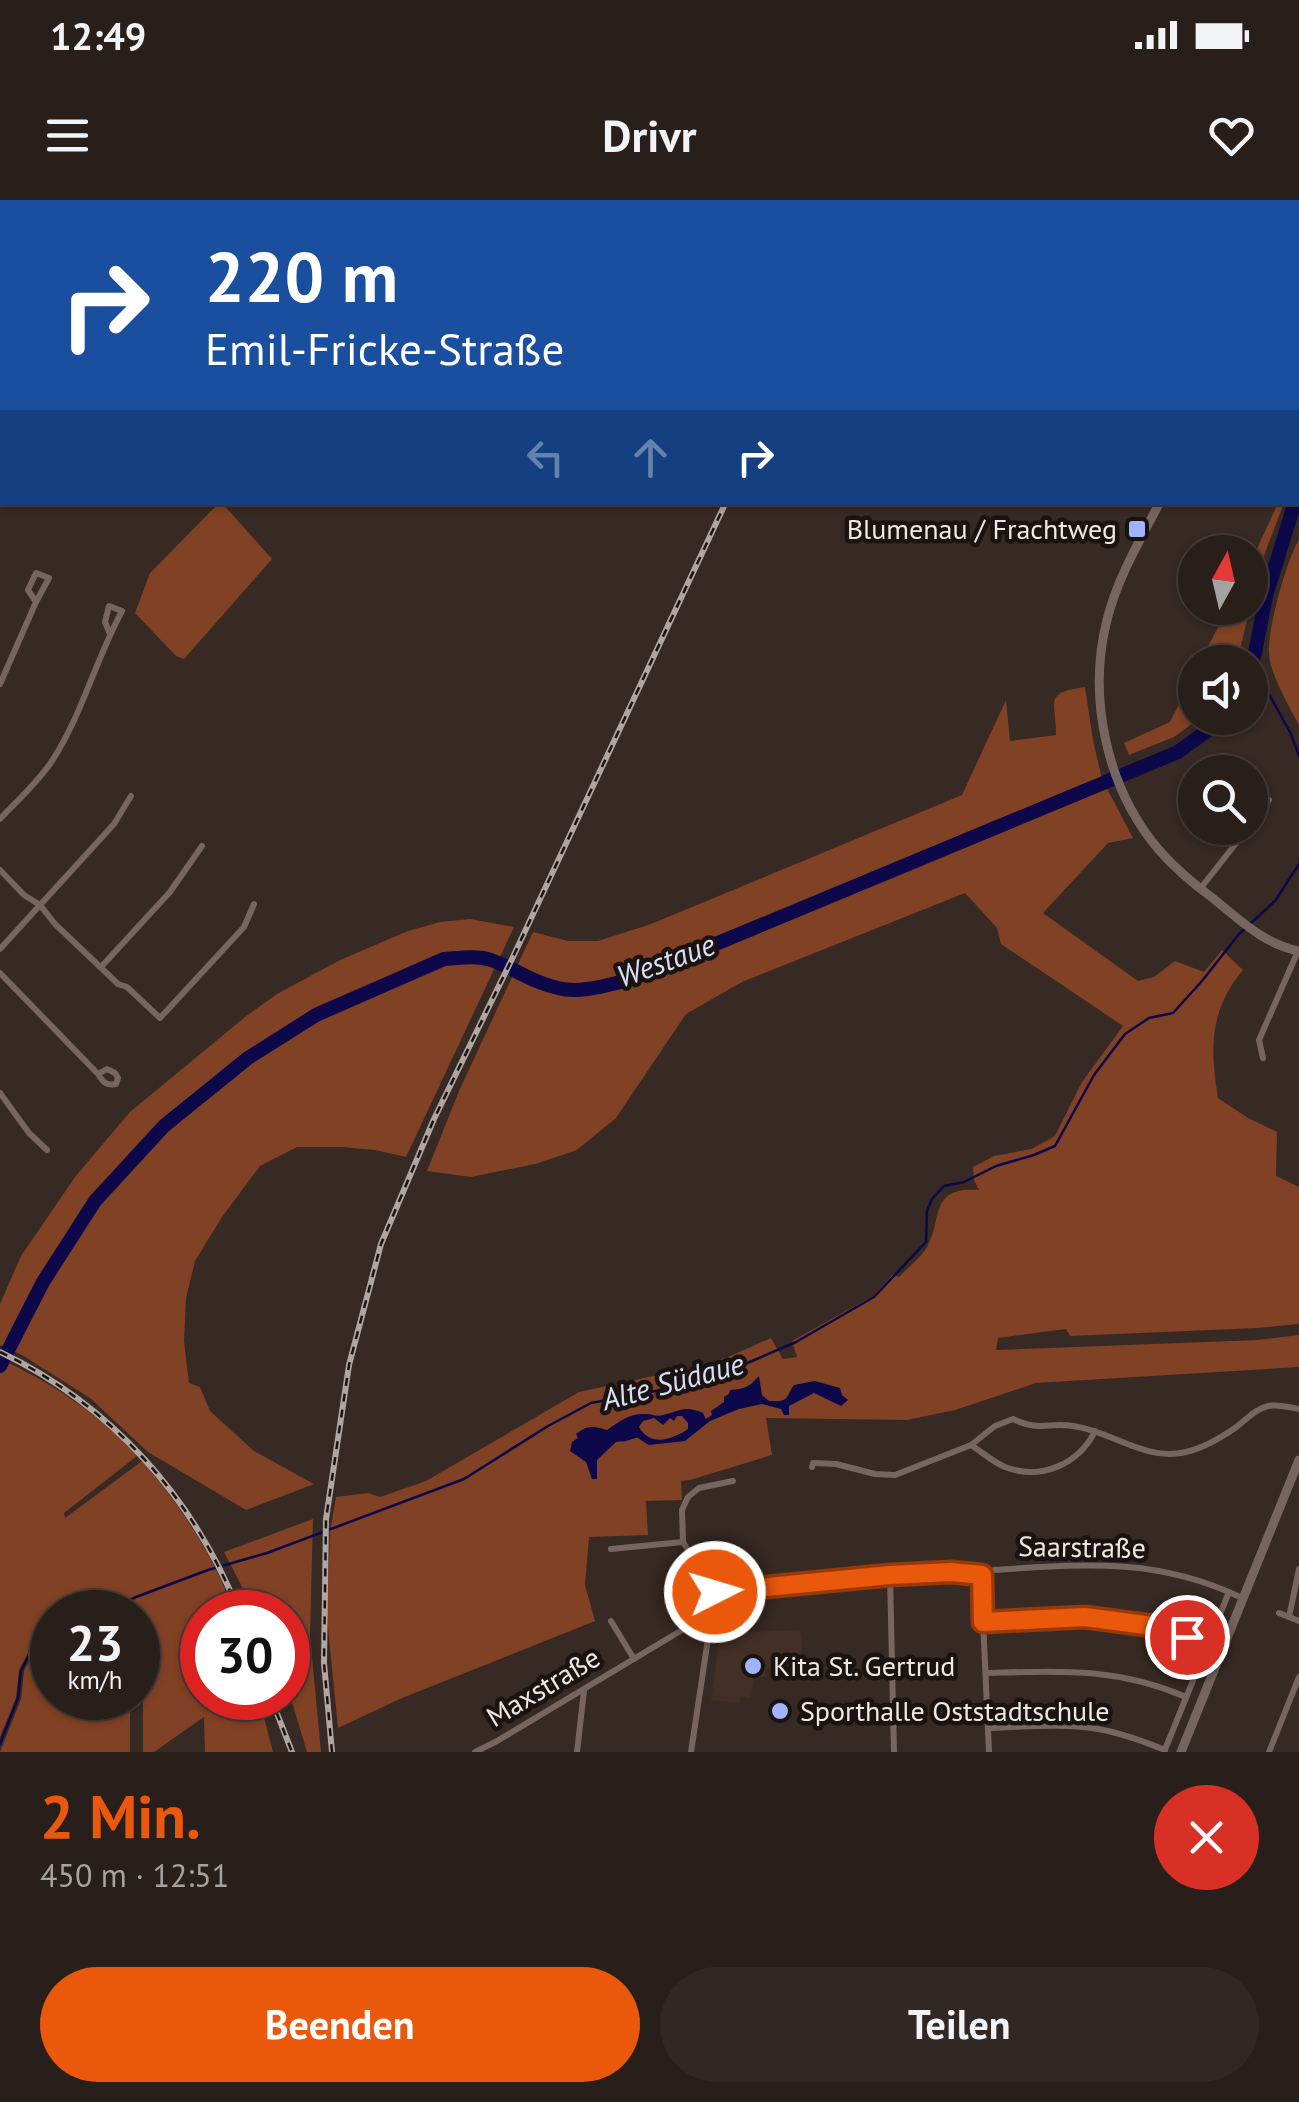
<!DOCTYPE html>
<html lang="de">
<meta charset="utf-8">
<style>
:root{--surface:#291f1a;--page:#312723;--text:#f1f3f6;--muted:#a5a2a2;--line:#453d39;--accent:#ea580c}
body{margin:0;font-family:"PT Sans",sans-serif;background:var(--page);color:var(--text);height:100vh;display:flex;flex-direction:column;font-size:38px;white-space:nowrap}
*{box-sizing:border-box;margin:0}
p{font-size:32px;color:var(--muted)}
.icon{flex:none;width:55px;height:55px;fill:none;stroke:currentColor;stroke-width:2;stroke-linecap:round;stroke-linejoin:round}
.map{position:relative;height:1552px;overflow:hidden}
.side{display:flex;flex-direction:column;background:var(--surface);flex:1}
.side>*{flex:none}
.guide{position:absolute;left:0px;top:0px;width:1300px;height:305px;box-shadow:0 2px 8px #0004,0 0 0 2px var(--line);background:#1a4fa0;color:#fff;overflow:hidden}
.needle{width:65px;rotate:8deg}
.buttons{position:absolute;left:1178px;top:335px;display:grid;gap:20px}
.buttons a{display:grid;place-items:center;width:90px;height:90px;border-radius:50%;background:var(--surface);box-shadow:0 2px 8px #0004,0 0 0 2px var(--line);font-size:50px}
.speed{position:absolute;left:30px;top:1390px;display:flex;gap:20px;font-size:50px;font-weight:700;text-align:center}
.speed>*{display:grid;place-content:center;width:130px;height:130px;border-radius:50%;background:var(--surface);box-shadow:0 2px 8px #0004,0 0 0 2px var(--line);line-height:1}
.speed small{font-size:25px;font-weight:400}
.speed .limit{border:15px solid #d22;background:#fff;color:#111}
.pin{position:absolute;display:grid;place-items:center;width:85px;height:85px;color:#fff;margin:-42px;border:5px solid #fff;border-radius:50%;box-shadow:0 2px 10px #0007}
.me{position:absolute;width:110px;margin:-55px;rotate:85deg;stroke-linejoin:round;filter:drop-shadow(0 0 8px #0008)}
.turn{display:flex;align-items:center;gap:35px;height:210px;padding:0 40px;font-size:45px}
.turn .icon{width:130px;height:130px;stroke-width:2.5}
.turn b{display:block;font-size:70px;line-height:85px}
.lanes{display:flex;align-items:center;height:95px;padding:0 40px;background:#0003;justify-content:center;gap:50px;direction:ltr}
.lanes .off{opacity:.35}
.round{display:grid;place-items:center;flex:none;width:105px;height:105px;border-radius:52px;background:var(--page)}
.headline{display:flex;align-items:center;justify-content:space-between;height:170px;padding:0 40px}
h1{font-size:60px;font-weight:600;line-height:75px;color:var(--accent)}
.primary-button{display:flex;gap:20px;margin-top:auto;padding:20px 40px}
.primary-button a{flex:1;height:115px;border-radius:60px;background:var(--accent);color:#fff;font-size:40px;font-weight:600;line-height:115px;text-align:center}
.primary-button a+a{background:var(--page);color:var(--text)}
.status{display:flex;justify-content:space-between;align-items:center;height:70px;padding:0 50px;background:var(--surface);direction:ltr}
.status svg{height:28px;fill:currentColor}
header{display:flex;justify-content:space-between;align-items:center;height:130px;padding:0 40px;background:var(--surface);font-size:45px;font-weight:600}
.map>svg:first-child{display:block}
.built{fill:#432f26}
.green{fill:#814124}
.water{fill:#0c084a;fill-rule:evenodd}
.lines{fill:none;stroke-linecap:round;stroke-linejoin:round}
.stream{stroke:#0c084a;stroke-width:2.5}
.river{stroke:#0c084a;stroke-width:14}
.street{stroke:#776660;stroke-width:6}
.secondary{stroke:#776660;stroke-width:9}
.primary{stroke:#7e84bd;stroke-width:10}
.rail-casing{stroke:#b0a5a0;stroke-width:6}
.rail{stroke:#1a1311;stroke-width:2.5;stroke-dasharray:8;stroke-linecap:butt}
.route-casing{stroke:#983908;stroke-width:25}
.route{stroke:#ea580c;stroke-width:18}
.poi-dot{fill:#a1b3fd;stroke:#1a1311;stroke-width:4}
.labels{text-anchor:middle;stroke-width:9;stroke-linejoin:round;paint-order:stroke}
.poi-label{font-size:28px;fill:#f1e8e4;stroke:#1a1311;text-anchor:start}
.street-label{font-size:28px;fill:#f1e8e4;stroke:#1a1311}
.water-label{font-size:30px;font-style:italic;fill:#dae0f4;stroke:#1a1311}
</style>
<div class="status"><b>12:49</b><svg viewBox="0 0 49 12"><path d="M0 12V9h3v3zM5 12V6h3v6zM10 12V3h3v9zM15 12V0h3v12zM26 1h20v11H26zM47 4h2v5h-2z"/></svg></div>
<header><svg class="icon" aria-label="menu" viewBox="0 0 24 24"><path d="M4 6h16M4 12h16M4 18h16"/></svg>Drivr<svg class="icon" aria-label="heart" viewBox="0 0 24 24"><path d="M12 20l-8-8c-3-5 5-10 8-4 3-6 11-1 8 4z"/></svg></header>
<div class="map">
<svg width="1299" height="1552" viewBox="0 0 1299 1552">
<rect width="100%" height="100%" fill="#372923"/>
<polygon class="built" points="800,1430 804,1465 765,1469 766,1477 754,1478 751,1498 741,1497 739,1503 711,1500 720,1433"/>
<g class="green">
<polygon points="219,303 222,303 272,359 184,459 176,456 135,413 150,373"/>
<polygon points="1278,303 1284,303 1260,366 1237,462 1200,462 1228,408 1250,408 1250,364"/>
<path d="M1299,340V525C1289,506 1270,474 1269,453C1267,431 1287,358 1299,340Z"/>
<polygon points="1195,473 1195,518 1200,518 1174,537 1129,555 1124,543 1170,522"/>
<path d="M1085,487L1093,540L1102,579L1133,638L1108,643L1043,713L1138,781L1154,777L1175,761L1204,772L1222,750L1243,770C1209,811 1210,848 1218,898L1248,918L1277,932L1276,976L1299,987V1124L1257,1128L1070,1136L1066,1129L998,1138L996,1150L1258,1140L1299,1135V1167L1036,1183L955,1210L907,1220L766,1218L772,1255L690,1280L681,1281L682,1300L646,1301L648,1335L589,1337L585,1385L595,1421L402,1498L338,1528L327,1418L330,1332L336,1297L368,1293L380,1297L426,1281L579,1192L700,1166L728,1157L771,1138L783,1159L797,1157L792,1141L873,1096L893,1074L899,1077C907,1068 921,1058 927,1047C943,1020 928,986 979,990L974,980L973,967L994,956L1031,949L1055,936L1082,882L1123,826L1001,744L997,728L965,693L742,782L686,814L616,918L577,950L535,964L471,977L427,971L459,891L533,732L568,741H598L651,724L962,595L1006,500L1010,541L1056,535C1056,500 1043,493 1085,487Z"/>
<polygon points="470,719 514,727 406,957 375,950 342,947 297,947 260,966 222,1017 195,1061 186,1098 184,1141 189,1183 200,1187 210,1211 254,1251 314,1284 246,1310 148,1252 90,1198 22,1155 0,1145 0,1104 21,1056 75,977 130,912 245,817 277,794 340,760 408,731 440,722"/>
<path d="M0,1159C51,1182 99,1214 137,1256L64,1313L65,1318L142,1261C181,1306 214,1356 234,1412H202V1498H259L273,1552H205L204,1517L154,1552H143V1435L138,1436V1412H52V1498H130V1552H0L21,1499L24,1471L33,1454L30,1449L19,1470L16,1498L0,1537Z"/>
<polygon points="313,1319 310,1436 321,1552 307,1552 288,1489 288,1412 255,1412 224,1352"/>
</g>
<path class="water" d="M759,1176L762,1195L769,1201C790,1202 785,1198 794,1185L815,1181L840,1188L842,1195L848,1200L841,1206L814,1193L789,1206V1215H784L781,1209L762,1204L739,1209L710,1221L685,1241L649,1245C633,1236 642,1236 626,1241C623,1242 620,1241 616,1242L597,1260V1279H592L586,1262L570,1251L572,1242L578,1238L576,1234C588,1225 593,1226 607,1230C620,1221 630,1213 646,1214C653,1214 655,1217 663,1215C681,1211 683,1205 703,1213L706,1219L712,1215L711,1211L724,1202V1197L729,1194L730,1190C745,1189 749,1187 759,1176ZM677,1216H682L688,1223V1229C672,1240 650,1247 639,1227L643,1221L654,1218L663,1225L670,1218L674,1221Z"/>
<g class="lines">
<g class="stream">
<polyline points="1255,453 1269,494 1291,534 1299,556"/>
<polyline points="104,1412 136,1397 208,1370 267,1353 464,1279 548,1226 591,1203 661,1190 724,1173 796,1142 874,1097 926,1042 927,1011 932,999 944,986 964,982 996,966 1034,955 1055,946 1094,875 1125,834 1149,818 1173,813 1202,781 1239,734 1275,701 1299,664"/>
<polyline points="0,1544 18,1498 21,1471 31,1451 52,1438"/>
</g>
<g class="river">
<polyline points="1250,467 1255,453 1266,396 1295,302"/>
<path d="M0,1166L43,1082L95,1001L164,926L248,858L316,815L444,759C459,758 477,755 491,760C514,768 533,783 558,788C580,794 607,785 629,780L1178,552L1225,518"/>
</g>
<g class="street">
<polyline points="0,484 36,402 49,378 36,373 28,390 36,402"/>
<path d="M0,619C17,601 38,582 52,561C82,515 96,459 122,411L109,406L105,422L110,434"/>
<polyline points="1250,625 1269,600"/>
<polyline points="0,670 24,695 40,705 55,724 118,784 127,787 160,818 244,727 254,704"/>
<polyline points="1200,689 1248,628"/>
<polyline points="0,749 114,624 131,596"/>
<polyline points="102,766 170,692 202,646"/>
<path d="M0,773L98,874C103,882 106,886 116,884L118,878L115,873L107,869L98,874"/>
<polyline points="1263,858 1259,840 1298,751"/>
<polyline points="0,893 29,933 47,950"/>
<path d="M971,1245C982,1252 993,1262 1005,1267C1041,1281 1079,1264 1095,1231"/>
<path d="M812,1267L813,1263L836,1264L875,1274L895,1275L971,1245L995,1226L1013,1219C1039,1232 1048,1222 1073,1226C1112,1231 1145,1262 1186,1252C1203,1248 1222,1237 1235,1228C1246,1220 1255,1209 1268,1206C1278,1204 1289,1207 1299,1209"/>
<polyline points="611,1349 683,1342"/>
<polyline points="890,1375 894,1552"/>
<polyline points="981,1375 989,1552"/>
<path d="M715,1392L890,1375L951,1371L981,1375L994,1370C1084,1364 1158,1357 1242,1398"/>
<polyline points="715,1392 683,1342 682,1310 688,1297 699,1288 733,1281"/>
<polyline points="1279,1413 1299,1421"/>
<polyline points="1289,1417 1299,1369"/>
<polyline points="611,1421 634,1459"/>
<polyline points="983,1422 1085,1417 1153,1427 1208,1445"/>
<path d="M986,1473C1060,1471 1115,1467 1186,1497"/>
<path d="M988,1528C1024,1527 1061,1523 1098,1529C1121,1533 1143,1541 1165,1550"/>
<polyline points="475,1552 497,1541 712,1412"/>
<polyline points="577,1552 584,1491"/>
<polyline points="691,1552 715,1392"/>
<polyline points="1164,1552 1229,1392"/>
<polyline points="1269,1552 1299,1477"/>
</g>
<g class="secondary">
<polyline points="955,0 957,2"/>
<polyline points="1281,2 1282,0"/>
<path d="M1160,302C1140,340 1117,379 1107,420C1087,498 1107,589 1159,650C1174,667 1191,682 1210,696C1238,718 1263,744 1299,751"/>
<polyline points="1181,1552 1299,1260"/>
</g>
<g class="primary">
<polyline points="32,2 33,0"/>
<polyline points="0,93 2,87"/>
</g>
<g class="rail-casing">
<g id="rail">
<polyline points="868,2 869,0"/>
<path d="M0,1152C111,1205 194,1298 239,1412"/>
<polyline points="271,1498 292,1552"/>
<polyline points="332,1552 324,1463 326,1319 349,1165 381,1044 434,919 512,759 726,302"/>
</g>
</g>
<use href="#rail" class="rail"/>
</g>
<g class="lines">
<g class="route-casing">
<polyline id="route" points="715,1392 890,1375 951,1372 982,1375 983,1422 1085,1417 1153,1426 1187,1437"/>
</g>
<use href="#route" class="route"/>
</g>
<g class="poi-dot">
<rect x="1127" y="319" width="20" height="20" rx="5"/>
<circle cx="753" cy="1466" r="10"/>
<circle cx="780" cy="1511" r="10"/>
</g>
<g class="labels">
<g class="poi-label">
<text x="1117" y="339" text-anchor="end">Blumenau / Frachtweg</text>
<text x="773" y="1476">Kita St. Gertrud</text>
<text x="800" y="1521">Sporthalle Oststadtschule</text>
</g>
<g class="street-label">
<text transform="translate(1082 1347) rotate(1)" y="10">Saarstraße</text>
<text transform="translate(543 1487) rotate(-31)" y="10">Maxstraße</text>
</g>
<g class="water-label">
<text transform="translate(666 761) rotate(-20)" y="10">Westaue</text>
<text transform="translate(673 1182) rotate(-15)" y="10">Alte Südaue</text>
</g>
</g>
</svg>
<div class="buttons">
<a><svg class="needle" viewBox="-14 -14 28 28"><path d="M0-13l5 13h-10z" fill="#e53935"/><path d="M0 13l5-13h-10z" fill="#a5a2a2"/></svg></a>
<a><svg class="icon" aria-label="sound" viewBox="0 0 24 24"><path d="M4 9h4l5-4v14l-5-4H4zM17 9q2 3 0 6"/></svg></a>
<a><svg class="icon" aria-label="search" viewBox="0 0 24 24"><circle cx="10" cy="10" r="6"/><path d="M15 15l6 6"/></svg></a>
</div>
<div class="speed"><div>23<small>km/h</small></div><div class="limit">30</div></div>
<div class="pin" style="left:1187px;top:1437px;background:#d93025"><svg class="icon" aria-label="arrive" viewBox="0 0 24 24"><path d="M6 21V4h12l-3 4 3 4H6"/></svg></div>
<svg class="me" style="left:715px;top:1392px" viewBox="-20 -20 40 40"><circle r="17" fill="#ea580c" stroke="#fff" stroke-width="3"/><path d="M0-11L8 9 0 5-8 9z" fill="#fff"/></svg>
<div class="guide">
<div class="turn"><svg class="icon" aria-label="right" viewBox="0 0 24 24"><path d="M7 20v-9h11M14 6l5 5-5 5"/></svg><div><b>220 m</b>Emil-Fricke-Straße</div></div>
<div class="lanes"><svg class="icon off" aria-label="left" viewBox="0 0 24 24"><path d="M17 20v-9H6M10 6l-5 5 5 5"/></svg><svg class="icon off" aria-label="ahead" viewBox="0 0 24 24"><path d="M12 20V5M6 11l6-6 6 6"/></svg><svg class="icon" aria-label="right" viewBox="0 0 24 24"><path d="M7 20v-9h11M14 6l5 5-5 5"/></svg></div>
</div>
</div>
<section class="side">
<div class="headline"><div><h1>2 Min.</h1><p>450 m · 12:51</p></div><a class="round" style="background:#d93025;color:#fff"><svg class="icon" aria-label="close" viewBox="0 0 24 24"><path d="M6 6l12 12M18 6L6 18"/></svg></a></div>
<div class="primary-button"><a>Beenden</a><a>Teilen</a></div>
</section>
